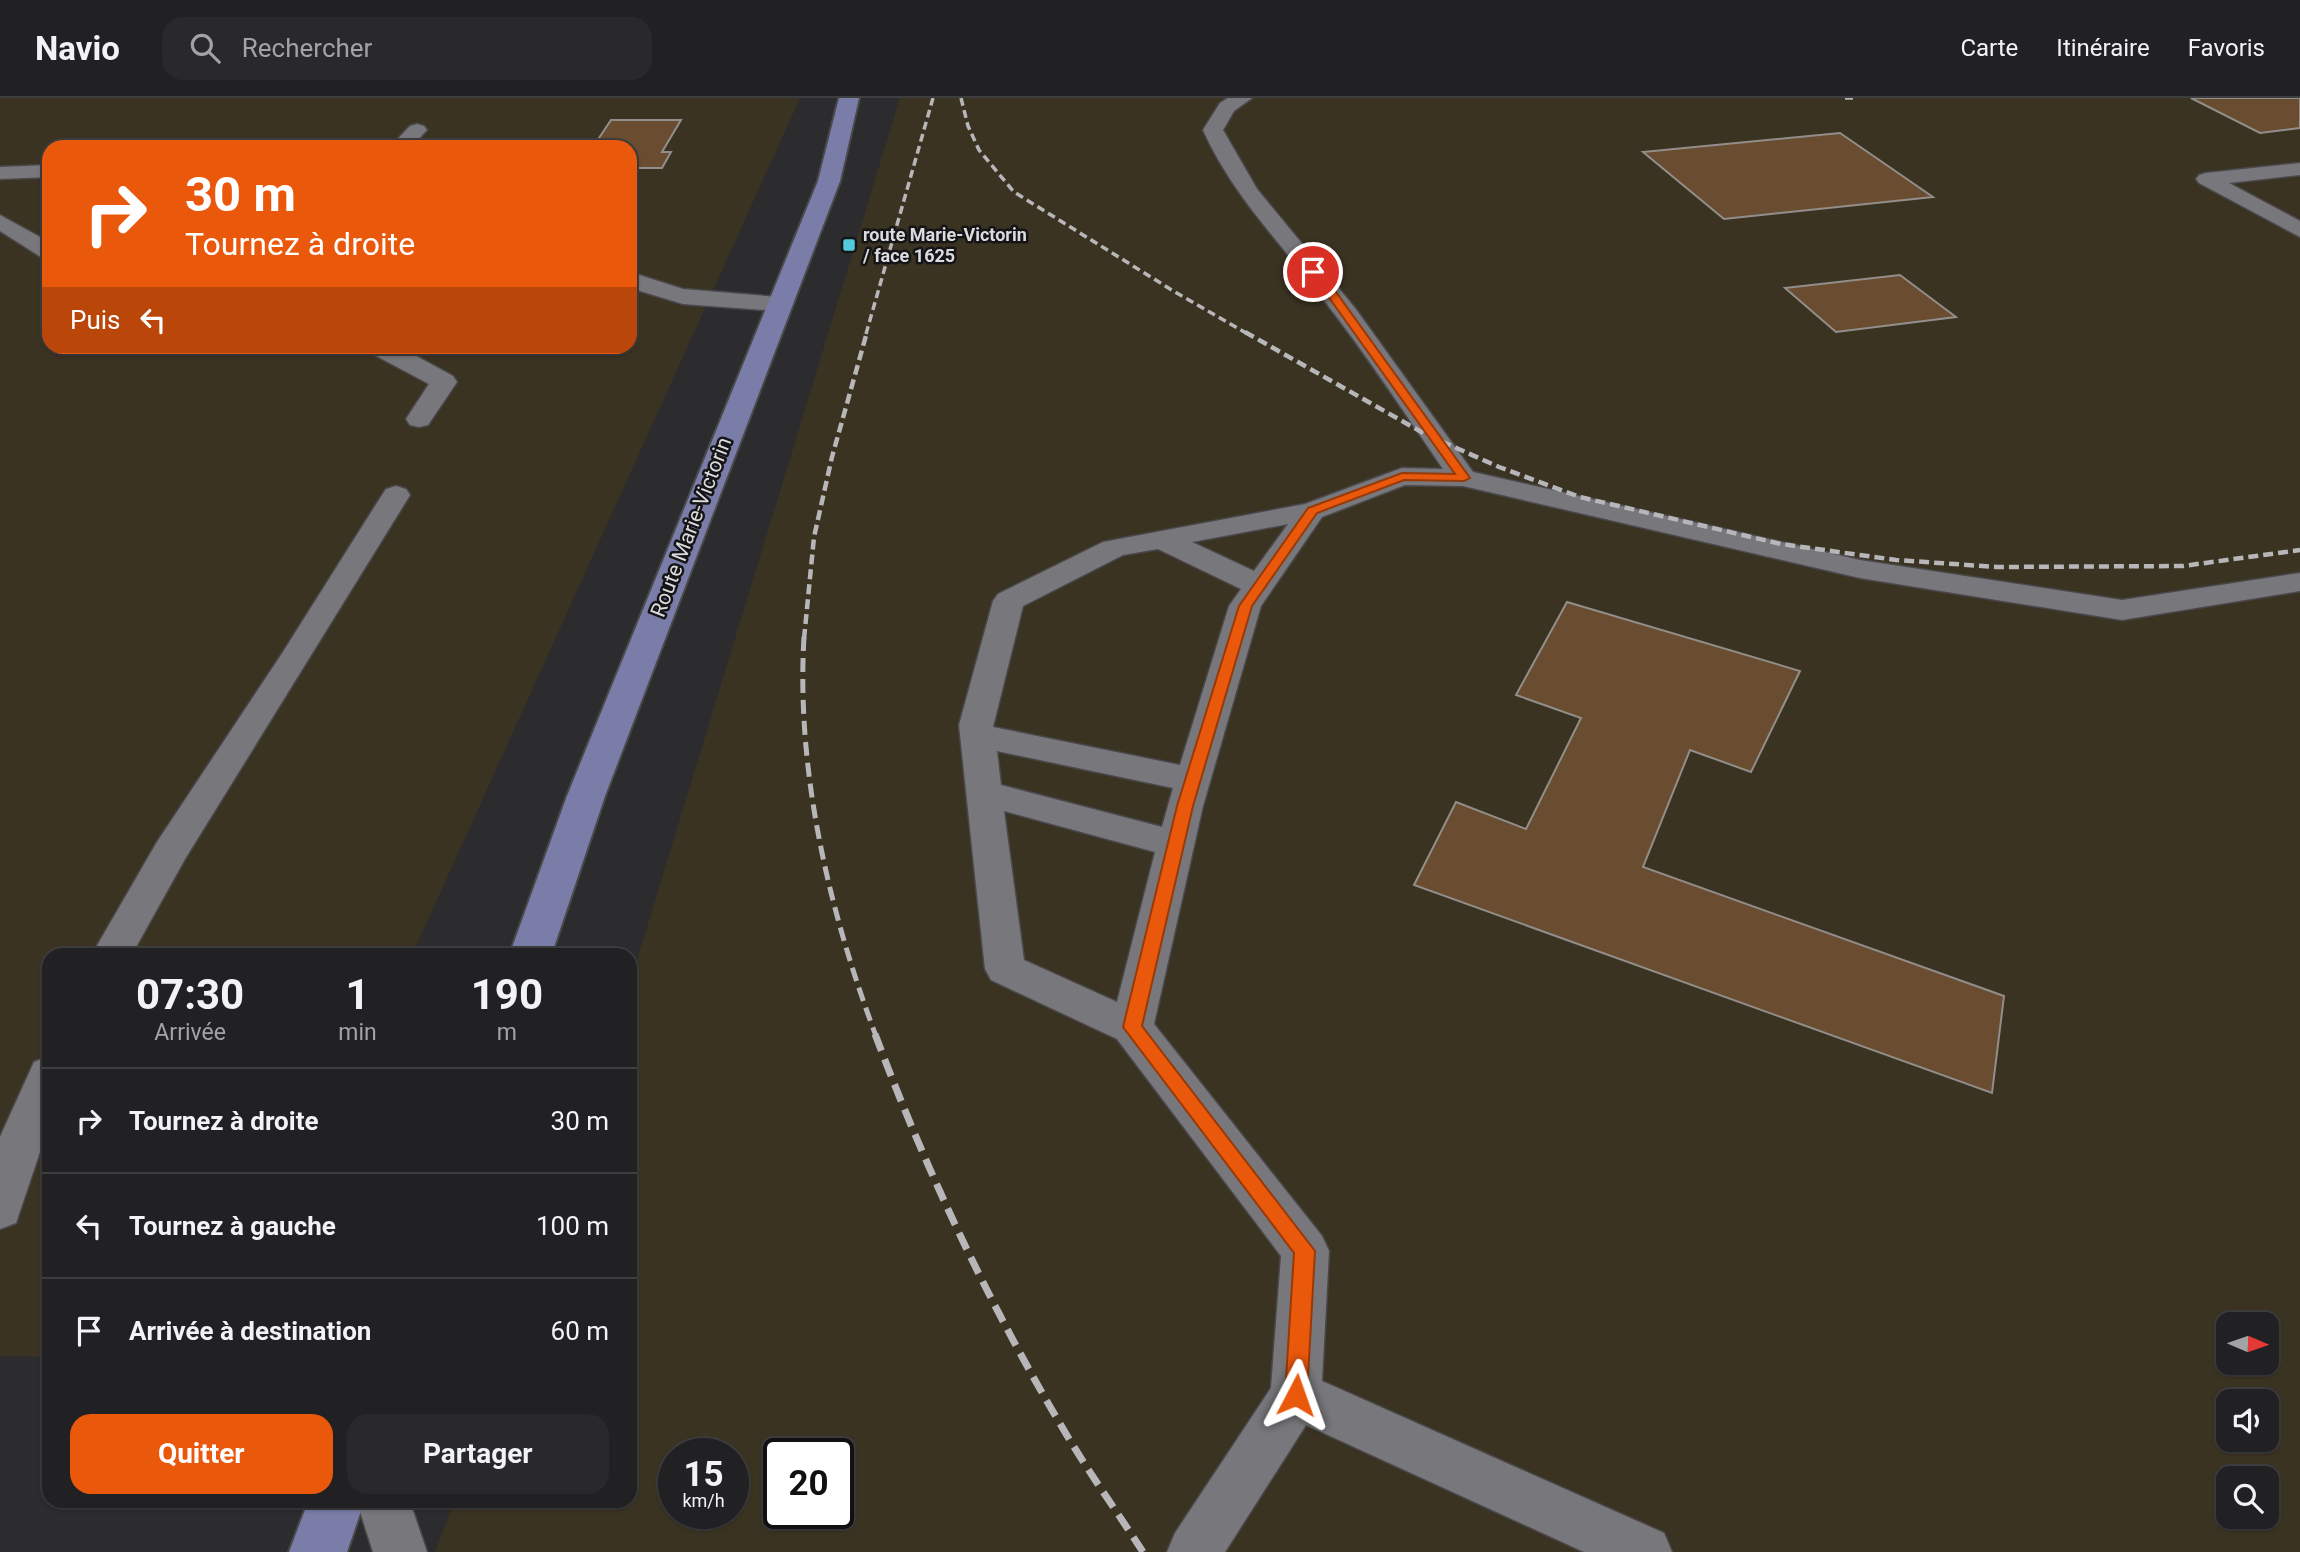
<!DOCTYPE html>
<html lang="fr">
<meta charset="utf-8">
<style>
:root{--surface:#212123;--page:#29292b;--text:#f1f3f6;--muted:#a2a3a6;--line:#3e3e41;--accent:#ea580c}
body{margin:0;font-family:Roboto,sans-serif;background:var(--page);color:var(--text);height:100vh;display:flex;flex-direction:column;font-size:26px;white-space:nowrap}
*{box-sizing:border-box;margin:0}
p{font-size:23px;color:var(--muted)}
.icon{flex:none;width:38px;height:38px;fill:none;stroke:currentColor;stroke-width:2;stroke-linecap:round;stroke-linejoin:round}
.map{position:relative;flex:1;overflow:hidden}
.drawer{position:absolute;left:42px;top:850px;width:595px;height:560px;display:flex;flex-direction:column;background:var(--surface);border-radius:21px;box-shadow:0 2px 5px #0004,0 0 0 2px var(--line)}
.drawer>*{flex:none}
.top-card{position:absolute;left:42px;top:42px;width:595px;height:214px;border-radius:21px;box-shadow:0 2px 5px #0004,0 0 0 2px var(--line);background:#ea580c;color:#fff;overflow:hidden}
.needle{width:46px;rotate:92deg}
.tools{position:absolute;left:2216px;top:1214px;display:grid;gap:14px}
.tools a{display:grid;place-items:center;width:63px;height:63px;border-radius:14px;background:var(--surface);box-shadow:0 2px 5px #0004,0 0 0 2px var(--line);font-size:35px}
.speed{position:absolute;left:658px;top:1340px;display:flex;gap:14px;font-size:35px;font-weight:700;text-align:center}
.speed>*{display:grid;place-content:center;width:91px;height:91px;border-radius:50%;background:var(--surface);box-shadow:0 2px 5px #0004,0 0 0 2px var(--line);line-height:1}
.speed small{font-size:18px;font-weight:400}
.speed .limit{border:4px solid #111;border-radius:10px;background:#fff;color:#111}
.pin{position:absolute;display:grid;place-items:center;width:60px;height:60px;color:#fff;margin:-30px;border:4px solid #fff;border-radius:50%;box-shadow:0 2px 7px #0007}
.me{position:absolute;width:77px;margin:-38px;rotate:4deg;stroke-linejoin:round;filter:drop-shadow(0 0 5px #0008)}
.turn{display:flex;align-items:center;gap:24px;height:147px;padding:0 28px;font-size:32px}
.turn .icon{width:91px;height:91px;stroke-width:2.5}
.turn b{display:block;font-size:49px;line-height:60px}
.then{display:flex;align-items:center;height:66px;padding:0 28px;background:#0003;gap:14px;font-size:26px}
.eta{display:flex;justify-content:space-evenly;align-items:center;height:119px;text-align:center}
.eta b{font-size:42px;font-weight:700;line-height:49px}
.action{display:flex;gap:14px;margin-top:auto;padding:14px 28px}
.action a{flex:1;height:80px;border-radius:21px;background:var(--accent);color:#fff;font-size:28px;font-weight:700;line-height:80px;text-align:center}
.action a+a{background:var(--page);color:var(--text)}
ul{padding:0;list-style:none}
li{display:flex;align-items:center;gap:21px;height:105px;padding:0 28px;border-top:2px solid var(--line)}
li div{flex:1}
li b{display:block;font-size:26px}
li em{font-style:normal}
header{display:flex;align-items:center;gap:42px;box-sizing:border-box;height:98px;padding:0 35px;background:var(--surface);border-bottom:2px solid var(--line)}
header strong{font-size:33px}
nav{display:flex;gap:38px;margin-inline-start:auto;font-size:24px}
.search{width:490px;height:63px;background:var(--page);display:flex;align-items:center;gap:18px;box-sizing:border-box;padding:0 24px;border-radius:21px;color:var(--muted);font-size:26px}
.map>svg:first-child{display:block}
.industrial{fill:#3b3322;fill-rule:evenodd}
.building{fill:#6a4d30;stroke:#918e8b;stroke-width:2}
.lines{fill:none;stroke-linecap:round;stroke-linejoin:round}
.service-casing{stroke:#49484b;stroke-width:3}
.primary-casing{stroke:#49484b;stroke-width:4}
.service{fill:#78777b;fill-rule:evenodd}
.primary{fill:#7a7da7;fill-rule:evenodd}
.rail-far3{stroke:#b7b7b9;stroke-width:3.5;stroke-dasharray:8 4.5;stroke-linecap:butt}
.rail-far2{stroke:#b7b7b9;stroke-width:4.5;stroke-dasharray:10 5;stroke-linecap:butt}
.rail-far1{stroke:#b7b7b9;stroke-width:5;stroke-dasharray:14 7;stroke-linecap:butt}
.rail{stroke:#b7b7b9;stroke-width:7;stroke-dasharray:18 9;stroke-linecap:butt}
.route{fill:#ea580c;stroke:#983908;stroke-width:2}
.poi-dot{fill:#54cadd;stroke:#151416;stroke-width:2.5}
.labels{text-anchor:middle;stroke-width:5;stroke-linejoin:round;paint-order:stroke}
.far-poi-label{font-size:18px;font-weight:bold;fill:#dcdcde;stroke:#151416;text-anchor:start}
.street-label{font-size:21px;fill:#dcdcde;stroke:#151416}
</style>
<header>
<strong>Navio</strong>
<div class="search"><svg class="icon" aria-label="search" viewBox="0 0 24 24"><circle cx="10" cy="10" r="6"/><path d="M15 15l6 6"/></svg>Rechercher</div>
<nav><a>Carte</a><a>Itinéraire</a><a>Favoris</a></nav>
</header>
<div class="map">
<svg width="2300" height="1454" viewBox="0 0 2300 1454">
<rect width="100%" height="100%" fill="#2c2c2f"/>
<g class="industrial">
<path d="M0,0H800L412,857L49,858V1259L0,1258ZM49,49H630V248H49Z"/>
<path d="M900,0H2300V1454H435L454,1404H630V885ZM2228,1227H2266V1265H2228ZM2228,1304H2266V1342H2228ZM674,1356H733V1416H674ZM779,1356H838V1416H779ZM2228,1381H2266V1419H2228Z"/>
</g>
<g class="building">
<polygon points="2191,0 2300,0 2300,30 2260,35"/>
<polygon points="611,22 681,22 662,54 671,54 662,70 630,70 630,49 593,49"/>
<polygon points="1840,35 1933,99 1724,121 1643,54"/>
<polygon points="1900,177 1956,219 1836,234 1785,190"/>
<polygon points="1567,504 1800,573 1751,674 1690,652 1643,769 2004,898 1992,995 1414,787 1456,704 1526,731 1581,620 1516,597"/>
</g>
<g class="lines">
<g class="service-casing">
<g id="service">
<path d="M1228,0H1252L1234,13L1223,32L1257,91L1355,210L1473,374L1860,462L2122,502L2300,475V493L2122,522L1860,480L1463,388L1405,387L1322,419L1261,508L1203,708L1154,926L1322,1138L1329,1153L1322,1283L1664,1435L1672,1454H1584L1306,1327L1225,1454H1167L1175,1435L1271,1290L1281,1158L1117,941L991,882L985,871L959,627L993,503L998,496L1103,444L1305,406L1402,370L1443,371C1404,314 1366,256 1323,201C1281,145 1232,97 1203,32L1220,5ZM1288,426L1254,473L1192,444ZM1158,451L1241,491L1229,508L1180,667L993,629L1023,508L1123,457ZM997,653L1173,690L1162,729L1001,687ZM1004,713L1155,754L1117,904L1024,862Z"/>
<polygon points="417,26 424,28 427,32 411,49 390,49 410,28"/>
<polygon points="2300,65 2300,77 2229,85 2300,123 2300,139 2199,85 2196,81 2199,77 2206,75"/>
<polygon points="49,67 49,79 0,81 0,69"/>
<polygon points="0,117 49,144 49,161 41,159 0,133"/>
<polygon points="630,174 683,191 778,199 786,201 790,206 786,211 778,213 683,206 630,190"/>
<polygon points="364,248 398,248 453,278 457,284 428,327 419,329 410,327 406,321 429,286 367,253"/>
<polygon points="396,388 406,391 410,397 185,761 131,858 91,858 157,744 283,554 382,397 386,391"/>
<polygon points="49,958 49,1027 16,1125 0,1131 0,1039 34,964"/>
<polygon points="357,1404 410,1404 427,1454 373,1454"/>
</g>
</g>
<g class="primary-casing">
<g id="primary">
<polygon points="839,0 859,0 840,83 605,698 551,858 509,858 567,698 818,83"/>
<polygon points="308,1404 364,1404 347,1454 289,1454"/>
</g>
</g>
<use href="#service" class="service"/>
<use href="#primary" class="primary"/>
<g class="rail-far3">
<polyline points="961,0 968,28 979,52 1014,94 1175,194 1248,236"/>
<polyline points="1845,0 1855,0"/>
<polyline points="866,236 933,0"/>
</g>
<g class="rail-far2">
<polyline points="1245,234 1425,336 1499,369 1580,399 1781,446 1896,462 1997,469 2183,468 2300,452"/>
<polyline points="804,541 814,439 832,359 867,234"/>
</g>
<path class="rail-far1" d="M804,539C796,673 829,813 876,938"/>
<path class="rail" d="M875,936C926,1072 988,1204 1062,1329C1087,1372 1116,1412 1143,1454"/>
</g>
<polygon class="route" points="1309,171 1316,171 1333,190 1470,380 1464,383 1404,382 1317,415 1252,508 1193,708 1142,928 1315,1153 1307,1297 1304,1305 1296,1308 1288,1305 1285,1297 1294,1155 1123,929 1177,708 1239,508 1308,410 1402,375 1455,376 1325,194 1309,176"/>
<rect class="poi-dot" x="842" y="140" width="14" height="14" rx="3.5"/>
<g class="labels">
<g class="far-poi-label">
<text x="863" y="143">route Marie-Victorin<tspan x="863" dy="21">/ face 1625</tspan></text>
</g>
<g class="street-label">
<text transform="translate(691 429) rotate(-69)" y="7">Route Marie-Victorin</text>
</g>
</g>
</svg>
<div class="tools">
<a><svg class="needle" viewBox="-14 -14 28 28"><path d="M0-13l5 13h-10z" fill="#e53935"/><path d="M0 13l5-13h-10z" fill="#a2a3a6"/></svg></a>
<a><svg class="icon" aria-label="sound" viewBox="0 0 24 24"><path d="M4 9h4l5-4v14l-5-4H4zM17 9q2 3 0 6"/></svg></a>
<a><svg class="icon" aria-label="search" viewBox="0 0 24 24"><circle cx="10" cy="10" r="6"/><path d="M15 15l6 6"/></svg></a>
</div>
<div class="speed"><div>15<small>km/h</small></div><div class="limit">20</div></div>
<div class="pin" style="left:1313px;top:174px;background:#d93025"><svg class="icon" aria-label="arrive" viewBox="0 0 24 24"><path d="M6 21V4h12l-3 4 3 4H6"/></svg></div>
<svg class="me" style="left:1296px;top:1297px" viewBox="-20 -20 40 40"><path d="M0-17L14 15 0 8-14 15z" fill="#ea580c" stroke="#fff" stroke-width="4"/></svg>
<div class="top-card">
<div class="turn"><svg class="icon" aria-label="right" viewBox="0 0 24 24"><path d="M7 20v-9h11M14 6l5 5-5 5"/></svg><div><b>30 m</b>Tournez à droite</div></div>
<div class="then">Puis<svg class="icon" aria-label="left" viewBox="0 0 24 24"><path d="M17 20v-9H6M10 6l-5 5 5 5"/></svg></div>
</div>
<section class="drawer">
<div class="eta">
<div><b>07:30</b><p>Arrivée</p></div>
<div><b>1</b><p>min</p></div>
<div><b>190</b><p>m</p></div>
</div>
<ul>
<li><svg class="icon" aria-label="right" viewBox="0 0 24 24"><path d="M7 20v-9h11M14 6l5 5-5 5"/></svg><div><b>Tournez à droite</b></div><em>30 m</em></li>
<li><svg class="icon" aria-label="left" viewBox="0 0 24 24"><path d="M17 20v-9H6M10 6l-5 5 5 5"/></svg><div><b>Tournez à gauche</b></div><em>100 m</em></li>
<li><svg class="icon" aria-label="arrive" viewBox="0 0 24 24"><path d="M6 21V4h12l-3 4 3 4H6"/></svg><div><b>Arrivée à destination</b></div><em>60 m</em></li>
</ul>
<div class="action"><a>Quitter</a><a>Partager</a></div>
</section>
</div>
